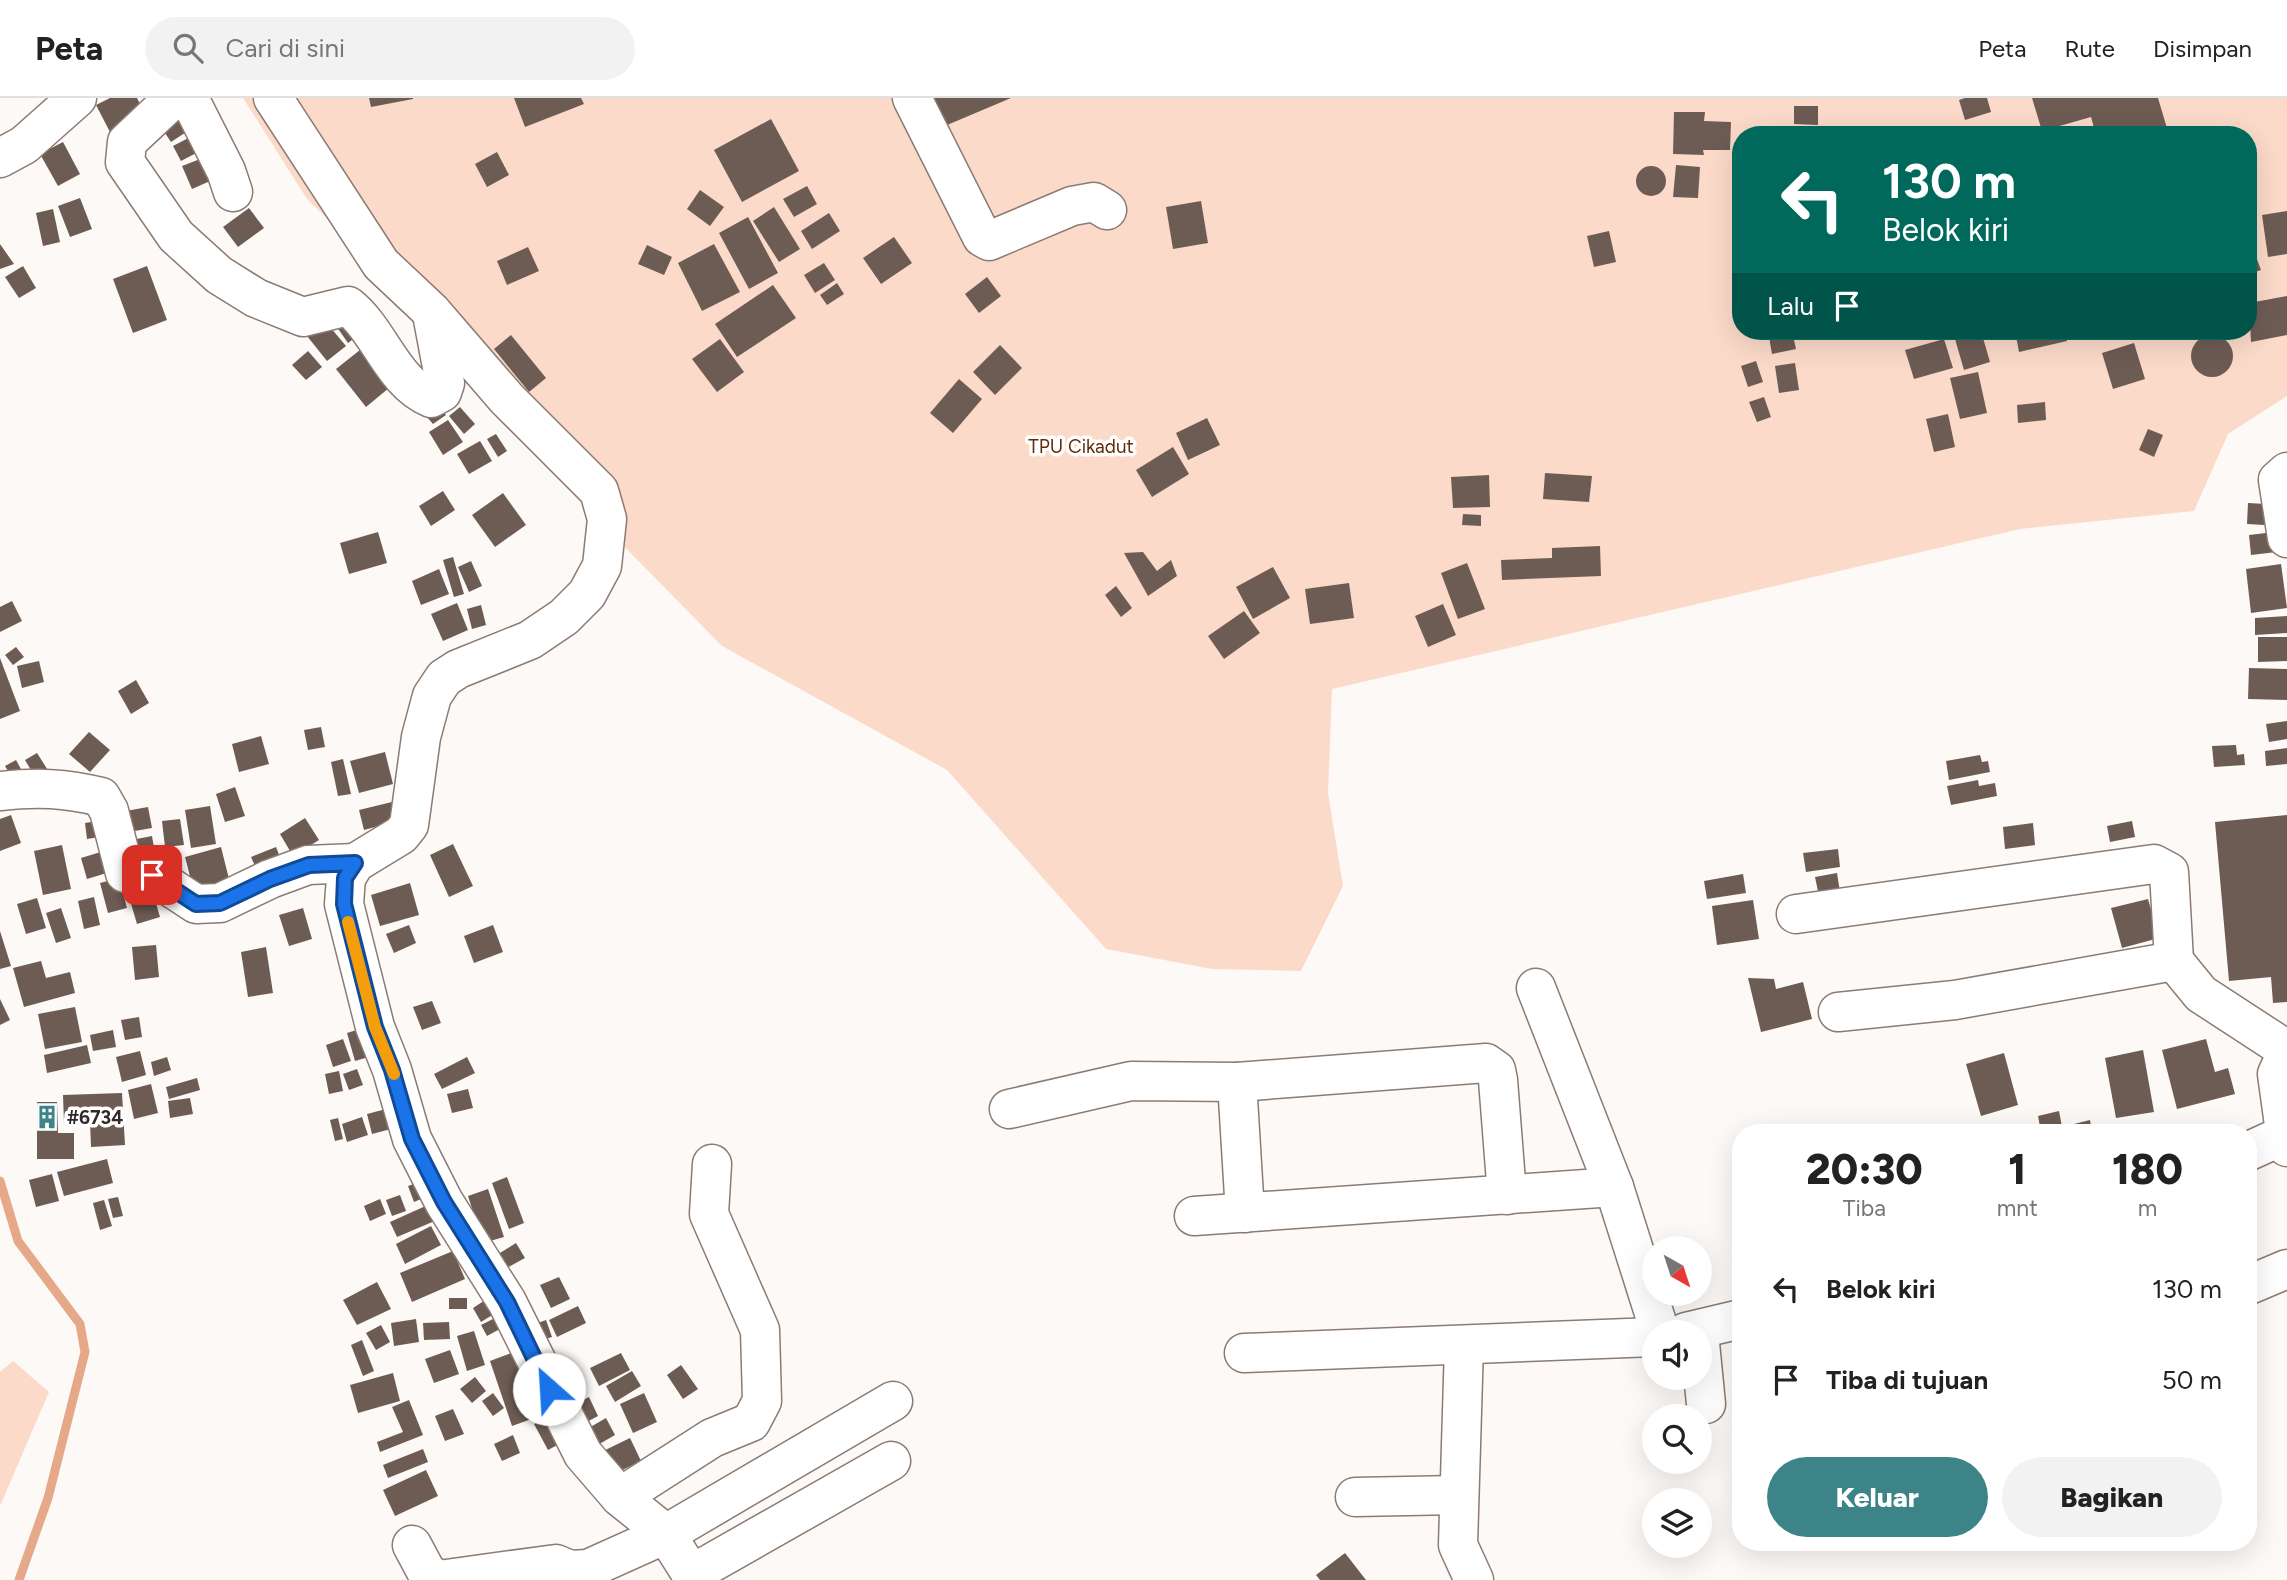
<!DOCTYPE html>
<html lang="id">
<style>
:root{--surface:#fff;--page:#f2f2f2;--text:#222;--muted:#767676;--line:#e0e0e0;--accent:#3c8487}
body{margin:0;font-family:Figtree,sans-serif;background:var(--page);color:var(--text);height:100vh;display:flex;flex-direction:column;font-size:26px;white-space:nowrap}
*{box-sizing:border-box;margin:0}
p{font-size:23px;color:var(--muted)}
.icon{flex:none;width:38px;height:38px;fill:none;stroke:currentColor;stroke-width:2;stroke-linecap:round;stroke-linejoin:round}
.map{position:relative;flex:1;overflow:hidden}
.side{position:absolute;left:1732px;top:1026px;width:525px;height:427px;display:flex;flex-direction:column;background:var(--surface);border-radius:28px;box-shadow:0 7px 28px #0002}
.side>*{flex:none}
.top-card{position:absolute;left:1732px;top:28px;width:525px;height:214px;border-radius:28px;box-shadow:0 7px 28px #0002;background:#00695c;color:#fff;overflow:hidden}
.needle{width:46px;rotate:141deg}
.tools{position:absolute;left:1642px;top:1138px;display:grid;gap:14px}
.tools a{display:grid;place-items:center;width:70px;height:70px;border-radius:50%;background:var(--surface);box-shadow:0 7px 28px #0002;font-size:35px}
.pin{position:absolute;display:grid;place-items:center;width:60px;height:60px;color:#fff;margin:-30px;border-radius:14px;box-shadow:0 4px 10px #0006}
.me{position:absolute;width:77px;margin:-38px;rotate:334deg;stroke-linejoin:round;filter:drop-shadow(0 0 5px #0008)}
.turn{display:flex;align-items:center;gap:24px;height:147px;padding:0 35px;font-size:32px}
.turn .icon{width:91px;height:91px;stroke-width:2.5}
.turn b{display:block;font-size:49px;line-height:60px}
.then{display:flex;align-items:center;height:66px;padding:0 35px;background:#0003;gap:14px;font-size:26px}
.eta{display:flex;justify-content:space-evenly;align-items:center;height:119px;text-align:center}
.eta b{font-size:42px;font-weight:800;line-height:49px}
.cta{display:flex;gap:14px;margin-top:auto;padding:14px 35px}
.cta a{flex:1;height:80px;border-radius:42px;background:var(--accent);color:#fff;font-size:28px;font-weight:800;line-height:80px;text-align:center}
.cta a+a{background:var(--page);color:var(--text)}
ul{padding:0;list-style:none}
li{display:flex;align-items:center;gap:21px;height:91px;padding:0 35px}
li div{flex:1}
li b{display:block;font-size:26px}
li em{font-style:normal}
header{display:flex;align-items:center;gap:42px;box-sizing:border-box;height:98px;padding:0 35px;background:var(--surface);border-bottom:2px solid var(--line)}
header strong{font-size:33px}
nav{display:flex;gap:38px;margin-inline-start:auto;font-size:24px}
.search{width:490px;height:63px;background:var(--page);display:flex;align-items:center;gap:18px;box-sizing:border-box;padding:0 24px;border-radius:38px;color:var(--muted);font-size:26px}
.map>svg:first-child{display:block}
.green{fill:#fcdac9;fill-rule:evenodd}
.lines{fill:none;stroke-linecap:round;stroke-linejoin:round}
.stream{stroke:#e5a888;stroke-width:9}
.building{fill:#6d5c54}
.minor-casing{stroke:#8c7b72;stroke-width:41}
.minor{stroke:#fff;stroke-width:38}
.route-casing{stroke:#114b97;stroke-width:18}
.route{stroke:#1a73e8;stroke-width:12}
.slow{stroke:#f59e0b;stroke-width:12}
.labels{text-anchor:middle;stroke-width:7;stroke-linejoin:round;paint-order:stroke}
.park-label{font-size:19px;fill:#622b05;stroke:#fff}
.poi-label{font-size:19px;font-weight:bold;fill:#302925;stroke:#fff;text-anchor:start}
</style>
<header>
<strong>Peta</strong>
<div class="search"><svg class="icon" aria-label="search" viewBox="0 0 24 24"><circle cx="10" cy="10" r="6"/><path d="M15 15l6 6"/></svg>Cari di sini</div>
<nav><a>Peta</a><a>Rute</a><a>Disimpan</a></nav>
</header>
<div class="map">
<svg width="2287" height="1482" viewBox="0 0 2287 1482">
<rect width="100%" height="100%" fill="#fdf9f7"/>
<g class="green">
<path d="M243,0H2287V298L2228,336L2194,413L2020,431L1332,591L1328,695L1343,788L1301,873L1212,871L1106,851L947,672L722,548L554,377L431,220L307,101ZM1741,37H2249V233H1741Z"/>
<polygon points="13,1263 49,1294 0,1408 0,1274"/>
</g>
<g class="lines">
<polyline class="stream" points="0,1083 18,1143 80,1226 85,1254 48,1400 19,1482"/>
</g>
<g class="building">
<polygon points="110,0 137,0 146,18 111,36 96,7"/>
<polygon points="369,0 413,0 413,1 371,9"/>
<polygon points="514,0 581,0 584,6 525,29"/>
<polygon points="926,0 1011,0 940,30"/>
<polygon points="1965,0 1987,0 1991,14 1965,22 1959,2"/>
<polygon points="2032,0 2158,0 2169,37 2096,37 2091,19 2042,33"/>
<polygon points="1794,8 1818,8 1818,27 1794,26"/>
<polygon points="188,12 197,27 171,44 161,29"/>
<polygon points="1674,14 1705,14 1704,23 1731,24 1730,52 1703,52 1704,57 1673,56"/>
<polygon points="771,21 799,73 742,104 714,52"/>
<rect x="1797" y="31" width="18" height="6"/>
<polygon points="196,36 204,51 181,63 173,48"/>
<polygon points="63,44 80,76 58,88 40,56"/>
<polygon points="497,54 509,77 487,89 475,66"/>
<polygon points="208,58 217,80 192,91 182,68"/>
<polygon points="1676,67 1700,69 1698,100 1673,99"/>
<circle cx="1651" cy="83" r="15"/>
<polygon points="807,88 817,106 794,119 783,101"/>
<polygon points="700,92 724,109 710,128 687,111"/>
<polygon points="80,100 92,131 70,139 58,108"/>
<polygon points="1201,103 1208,145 1173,151 1166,109"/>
<polygon points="774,109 800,151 779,164 753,123"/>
<polygon points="249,110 264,130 238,149 223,129"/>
<polygon points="53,111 60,144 43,148 36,115"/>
<polygon points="2287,113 2287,156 2268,159 2262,117"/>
<polygon points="829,115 840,133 812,151 801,133"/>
<polygon points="748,119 778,175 749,191 719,135"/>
<polygon points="1609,133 1616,164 1594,169 1587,138"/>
<polygon points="894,139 912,165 881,186 863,160"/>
<polygon points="0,146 14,166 0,171"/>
<polygon points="714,146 740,194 702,213 678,165"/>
<polygon points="647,147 672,159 664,177 638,166"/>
<polygon points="528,149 539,173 507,187 497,163"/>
<polygon points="2254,153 2261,172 2249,176 2249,154"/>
<polygon points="824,165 835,182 815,195 804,177"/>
<polygon points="23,168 36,190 19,200 5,179"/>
<polygon points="147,168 167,222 133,235 113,181"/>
<polygon points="987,179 1001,198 979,215 965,196"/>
<polygon points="837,185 844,196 827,207 820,197"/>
<polygon points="773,187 796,220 737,259 715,226"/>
<polygon points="2287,198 2287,237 2251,244 2249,205"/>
<polygon points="332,222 361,235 348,245"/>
<polygon points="325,223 346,248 327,263 307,238"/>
<polygon points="1768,233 1792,233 1796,251 1772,256"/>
<polygon points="1810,233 1830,233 1831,237 1812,242"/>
<polygon points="1981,233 1990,264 1964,272 1955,241"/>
<polygon points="2015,233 2065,233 2067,243 2019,254"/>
<polygon points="2173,233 2203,233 2190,242 2179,239"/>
<polygon points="511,237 546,280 529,294 494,251"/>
<circle cx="2212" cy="258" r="21"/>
<polygon points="720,241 744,274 717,294 692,261"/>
<polygon points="1944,241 1953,270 1914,281 1905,252"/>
<polygon points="2134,245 2145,281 2113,291 2102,255"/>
<polygon points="1000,247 1022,270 995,297 973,274"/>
<polygon points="365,248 395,285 366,309 336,271"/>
<polygon points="308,253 322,269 306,282 292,267"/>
<polygon points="1756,263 1763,284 1748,289 1741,268"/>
<polygon points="1795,265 1799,292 1779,295 1775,268"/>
<polygon points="1978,274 1987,315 1960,321 1950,280"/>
<polygon points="959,281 982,301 953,335 930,315"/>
<polygon points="1764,299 1771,319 1757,324 1749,304"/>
<polygon points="2045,304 2046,322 2018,325 2017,307"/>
<polygon points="439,309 446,317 433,326 426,318"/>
<polygon points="460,309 475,326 464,336 449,318"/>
<polygon points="1948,316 1955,349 1934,354 1926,321"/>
<polygon points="1207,320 1220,347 1188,362 1176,335"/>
<polygon points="448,322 463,344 443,357 429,334"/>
<polygon points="2148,331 2163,337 2154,359 2139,352"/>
<polygon points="496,336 507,353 498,359 487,341"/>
<polygon points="480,343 492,363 469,376 457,356"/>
<polygon points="1173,349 1189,376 1152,399 1136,372"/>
<polygon points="1545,375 1592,378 1589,404 1543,401"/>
<polygon points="1489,377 1490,409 1453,410 1451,379"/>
<polygon points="443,393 455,412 431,428 419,408"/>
<polygon points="503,395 526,427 495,449 472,417"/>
<polygon points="2248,405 2283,407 2281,428 2247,426"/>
<polygon points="1463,416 1481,417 1481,428 1462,427"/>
<polygon points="2283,433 2285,453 2251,457 2249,437"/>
<polygon points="378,434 387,465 349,476 340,445"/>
<polygon points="1600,448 1601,478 1502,482 1501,462 1552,460 1552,450"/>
<polygon points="1143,454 1157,473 1171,462 1177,478 1148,498 1124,455"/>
<polygon points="453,459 464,496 454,499 443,462"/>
<polygon points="471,463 482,488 469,494 458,469"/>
<polygon points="1467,465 1485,511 1458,521 1441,475"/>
<polygon points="2281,466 2287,510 2251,515 2246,471"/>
<polygon points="1273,469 1290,500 1253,521 1236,489"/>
<polygon points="439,471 449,496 421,507 412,483"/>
<polygon points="1349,485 1354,520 1310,526 1305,491"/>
<polygon points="1116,488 1132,510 1121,519 1105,497"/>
<polygon points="12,503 22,523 0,534 0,509"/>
<polygon points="457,505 468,532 443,543 431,516"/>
<polygon points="1443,506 1456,537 1428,549 1415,518"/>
<polygon points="481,507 486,527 472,531 467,511"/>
<polygon points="1244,513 1260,535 1224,561 1208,538"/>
<polygon points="2287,518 2287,535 2255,537 2255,520"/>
<polygon points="2258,539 2287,539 2287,563 2258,564"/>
<polygon points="16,549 24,559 13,567 5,557"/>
<polygon points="0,560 20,613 0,621"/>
<polygon points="39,563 44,584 22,590 17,568"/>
<polygon points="2249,570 2287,571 2287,602 2248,601"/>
<polygon points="136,582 149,605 131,616 118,593"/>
<polygon points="2287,623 2287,641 2269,644 2266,626"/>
<polygon points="321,629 325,649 308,652 304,632"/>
<polygon points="89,634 110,652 90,674 69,656"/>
<polygon points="261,638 269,666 239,674 232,646"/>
<polygon points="2236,647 2237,657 2244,656 2245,667 2214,669 2212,648"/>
<polygon points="2287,650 2287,666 2266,668 2265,653"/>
<polygon points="385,654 393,686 359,695 350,663"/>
<polygon points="37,655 51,677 38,684 25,662"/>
<polygon points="1980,657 1982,664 1988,663 1990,674 1949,682 1946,663"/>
<polygon points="343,661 351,696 338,698 331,664"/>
<polygon points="16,662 28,684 18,690 5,668"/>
<polygon points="1978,682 1979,688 1995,685 1997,698 1951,707 1947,688"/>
<polygon points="235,689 245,718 225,724 216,696"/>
<polygon points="392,704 397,723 364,732 359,712"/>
<polygon points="210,708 216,746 191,750 185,712"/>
<polygon points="148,709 152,730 123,735 120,714"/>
<polygon points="11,717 21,745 0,753 0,721"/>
<polygon points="2287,717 2287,904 2273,905 2271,879 2229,883 2215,724"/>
<polygon points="305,720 319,742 293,758 280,736"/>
<polygon points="109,721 112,737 87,741 85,725"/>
<polygon points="180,721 184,747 165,749 162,723"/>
<polygon points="2132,723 2135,739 2110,744 2107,728"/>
<polygon points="2033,725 2035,747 2005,751 2003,729"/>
<polygon points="152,738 156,761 129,766 126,743"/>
<polygon points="453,746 473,788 449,799 430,757"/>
<polygon points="62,747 71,791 43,797 34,753"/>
<polygon points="117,749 123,770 87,781 81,760"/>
<polygon points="221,749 231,789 195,798 185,759"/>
<polygon points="276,749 283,767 259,777 251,759"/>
<polygon points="1838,751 1840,769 1806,774 1803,755"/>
<polygon points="1837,775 1840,794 1819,798 1815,779"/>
<polygon points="1743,776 1746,795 1707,801 1704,783"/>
<polygon points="119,780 127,810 108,815 100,785"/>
<polygon points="150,785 160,819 137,826 127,792"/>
<polygon points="410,785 419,817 380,828 371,797"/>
<polygon points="94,799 100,827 84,831 78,803"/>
<polygon points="37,800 46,830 26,836 17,806"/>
<polygon points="2148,801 2159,840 2122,850 2111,810"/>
<polygon points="1753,802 1759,841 1717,847 1712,808"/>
<polygon points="61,810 71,840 56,845 46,815"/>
<polygon points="303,810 312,841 289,848 279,817"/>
<polygon points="409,827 416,845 394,855 386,836"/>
<polygon points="493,827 503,854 474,865 464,838"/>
<polygon points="0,833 11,868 0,871"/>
<polygon points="156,847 159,879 135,882 132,849"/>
<polygon points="266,849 273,895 248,899 241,854"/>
<polygon points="41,863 46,880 70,874 75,895 24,909 13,870"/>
<polygon points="1748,880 1774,881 1776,891 1803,884 1812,921 1761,934"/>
<polygon points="0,901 10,922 0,927"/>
<polygon points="432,903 441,925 422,932 413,909"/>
<polygon points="75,909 82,944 45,951 38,916"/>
<polygon points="139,919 142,939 125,942 121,922"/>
<polygon points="363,930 372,958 355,963 347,935"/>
<polygon points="113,932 116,949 93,953 90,937"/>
<polygon points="343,941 351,963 333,969 326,947"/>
<polygon points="2206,941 2215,974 2228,970 2235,996 2177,1011 2162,952"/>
<polygon points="87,947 91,965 47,975 44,957"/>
<polygon points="2143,952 2154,1014 2116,1020 2105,960"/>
<polygon points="140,953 146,977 122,984 116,959"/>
<polygon points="2004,955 2018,1007 1981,1018 1966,966"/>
<polygon points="167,959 171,972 154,978 151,964"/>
<polygon points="467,959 475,975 442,991 434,976"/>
<polygon points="357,971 363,987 349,992 343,976"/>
<polygon points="339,973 343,993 329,996 325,976"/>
<polygon points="197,980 200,992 169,1001 166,989"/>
<polygon points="151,986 158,1015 134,1021 128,992"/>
<polygon points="468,991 473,1010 452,1015 447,996"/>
<polygon points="122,995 125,1047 91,1049 90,1024 64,1025 63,997"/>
<polygon points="190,1000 193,1016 170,1020 168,1003"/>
<polygon points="37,1004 57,1004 58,1035 74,1035 74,1061 37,1061"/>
<polygon points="386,1011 391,1031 372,1036 367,1016"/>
<polygon points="2059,1013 2062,1029 2090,1022 2092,1034 2041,1034 2038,1018"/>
<polygon points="362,1019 368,1037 347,1044 342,1026"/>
<polygon points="338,1020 343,1041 335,1043 330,1022"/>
<polygon points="107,1061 113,1085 64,1098 57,1074"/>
<polygon points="52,1076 59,1103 36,1109 29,1082"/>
<polygon points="507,1079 524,1125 509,1131 492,1085"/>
<polygon points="422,1083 428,1098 414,1104 408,1088"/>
<polygon points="488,1091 504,1139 483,1145 468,1098"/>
<polygon points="400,1097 406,1113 392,1118 386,1102"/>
<polygon points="118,1099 123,1118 113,1120 108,1101"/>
<polygon points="380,1101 386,1116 370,1123 364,1108"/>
<polygon points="104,1102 112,1128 100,1132 93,1105"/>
<polygon points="430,1106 437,1122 397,1139 390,1124"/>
<polygon points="431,1128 441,1147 405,1166 396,1146"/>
<polygon points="516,1145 525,1160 503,1172 495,1158"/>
<polygon points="453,1153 465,1181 412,1204 400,1175"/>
<polygon points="559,1179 570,1201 551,1210 540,1187"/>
<polygon points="377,1184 391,1211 357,1227 343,1202"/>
<polygon points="493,1197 502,1211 481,1224 473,1210"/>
<rect x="449" y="1200" width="18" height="11"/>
<polygon points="578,1208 586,1225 557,1239 549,1222"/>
<polygon points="505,1215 511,1225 487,1238 481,1227"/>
<polygon points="416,1221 419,1244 394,1248 391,1225"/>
<polygon points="546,1222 552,1239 536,1244 530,1228"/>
<polygon points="449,1224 450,1241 424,1242 423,1225"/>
<polygon points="381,1227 390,1244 376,1252 366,1235"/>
<polygon points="474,1233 485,1267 467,1273 457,1238"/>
<polygon points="362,1242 374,1273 363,1278 351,1247"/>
<polygon points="450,1252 459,1276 434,1285 425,1261"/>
<polygon points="514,1254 537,1319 512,1328 490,1263"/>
<polygon points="621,1255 630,1272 599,1288 590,1270"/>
<polygon points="681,1267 698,1291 683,1301 667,1277"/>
<polygon points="632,1273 641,1288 615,1304 606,1288"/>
<polygon points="393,1275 400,1303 358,1315 350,1287"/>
<polygon points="475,1279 486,1293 472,1305 460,1291"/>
<polygon points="493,1295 504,1310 493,1318 482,1303"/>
<polygon points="644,1295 657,1324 633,1335 620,1306"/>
<polygon points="589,1299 598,1318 579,1328 570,1309"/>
<polygon points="409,1302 423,1337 380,1354 377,1344 403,1334 392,1309"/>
<polygon points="453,1311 464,1336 445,1343 435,1318"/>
<polygon points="551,1317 565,1343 548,1352 534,1326"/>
<polygon points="606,1320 615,1337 589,1352 580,1335"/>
<polygon points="513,1337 520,1355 502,1363 494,1346"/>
<polygon points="630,1340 641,1363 606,1380 595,1357"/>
<polygon points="423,1351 428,1364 388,1380 383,1367"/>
<polygon points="426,1372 438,1398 395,1418 383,1392"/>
<polygon points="1345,1455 1366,1482 1320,1482 1316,1477"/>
</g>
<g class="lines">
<g class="minor-casing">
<g id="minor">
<path d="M174,0L127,44L125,64L176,138L219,177L256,200L303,219L348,208C380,233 392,284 431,300L442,294L445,285L432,216"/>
<polyline points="189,0 226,73 233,94"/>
<polyline points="273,0 381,166 431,213 507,301 599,393 607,421 602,468 587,496 564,519 530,542 458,571 444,580 432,598 421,639 409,727 401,737 355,765 346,780 344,806 375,929 392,972 412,1041 444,1104 507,1204 583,1356 620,1399 666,1436 695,1482"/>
<polyline points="912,0 982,139 989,143 1072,108 1094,104 1107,112"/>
<polyline points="0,60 24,47 77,0"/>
<polyline points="2287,374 2278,382 2287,440"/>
<path d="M0,693C37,689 65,690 101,699L109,713L125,775L152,777L196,806L220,805L270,781L308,767L355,765"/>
<polyline points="1796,816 2154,766 2169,774 2174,863 2201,896 2287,952"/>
<polyline points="1536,890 1614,1089 1660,1234"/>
<polyline points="1838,914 1955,902 2174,863"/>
<polyline points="2287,954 2277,976 2287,1049"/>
<polyline points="1009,1011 1131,983 1237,984"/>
<polyline points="2249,1053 2284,1037"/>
<polyline points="1245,1115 1237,984 1486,965 1496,972 1498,982 1507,1097"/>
<polyline points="1194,1118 1614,1089"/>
<polyline points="2249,1187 2287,1171"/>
<polyline points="1686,1234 1741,1221"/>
<polyline points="1699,1235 1706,1306"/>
<polyline points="1464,1247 1458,1447 1474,1482"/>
<polyline points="1244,1255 1654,1239"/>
<polyline points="620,1399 712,1340 751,1324 762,1303 760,1232 709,1116 712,1066"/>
<polyline points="1355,1399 1458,1397"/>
<polyline points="412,1447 427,1475 439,1482 556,1466 570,1472 588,1471 666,1436 893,1303"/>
<polyline points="692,1476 891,1363"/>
</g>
</g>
<use href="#minor" class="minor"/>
</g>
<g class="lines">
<g class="route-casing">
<polyline id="route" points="152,777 196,806 220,805 270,781 309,767 355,765 345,780 344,806 375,929 392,972 412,1041 444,1104 507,1204 549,1291"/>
</g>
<use href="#route" class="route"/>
<polyline class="slow" points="348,824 375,929 394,976"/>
</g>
<defs>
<g id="building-bare" transform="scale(1.89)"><path d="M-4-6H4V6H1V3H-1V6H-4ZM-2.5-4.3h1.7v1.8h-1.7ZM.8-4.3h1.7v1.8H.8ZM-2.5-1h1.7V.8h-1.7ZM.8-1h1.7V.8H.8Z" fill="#3c8487" stroke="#fff" stroke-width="2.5" paint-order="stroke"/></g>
</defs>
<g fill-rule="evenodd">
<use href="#building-bare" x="47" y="1019"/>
</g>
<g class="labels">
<g class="park-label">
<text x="1081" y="355">TPU Cikadut</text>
</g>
<g class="poi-label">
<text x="67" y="1026">#6734</text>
</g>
</g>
</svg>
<div class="tools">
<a><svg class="needle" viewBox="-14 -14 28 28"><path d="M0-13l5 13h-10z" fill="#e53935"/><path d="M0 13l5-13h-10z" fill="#767676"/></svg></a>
<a><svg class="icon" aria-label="sound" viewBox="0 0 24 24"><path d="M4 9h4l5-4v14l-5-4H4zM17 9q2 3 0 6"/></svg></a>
<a><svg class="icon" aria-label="search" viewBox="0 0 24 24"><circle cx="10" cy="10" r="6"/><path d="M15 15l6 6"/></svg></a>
<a><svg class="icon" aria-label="layers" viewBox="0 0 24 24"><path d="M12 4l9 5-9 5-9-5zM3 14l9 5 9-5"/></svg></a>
</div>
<div class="pin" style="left:152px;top:777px;background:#d93025"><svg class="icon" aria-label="arrive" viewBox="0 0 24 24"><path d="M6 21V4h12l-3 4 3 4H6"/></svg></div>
<svg class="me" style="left:549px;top:1291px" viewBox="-20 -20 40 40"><circle r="19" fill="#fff"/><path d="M0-13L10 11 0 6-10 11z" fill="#1a73e8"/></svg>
<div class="top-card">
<div class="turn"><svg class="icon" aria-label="left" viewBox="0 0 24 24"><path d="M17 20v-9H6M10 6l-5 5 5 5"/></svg><div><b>130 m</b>Belok kiri</div></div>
<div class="then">Lalu<svg class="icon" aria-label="arrive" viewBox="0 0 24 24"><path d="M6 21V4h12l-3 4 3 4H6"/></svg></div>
</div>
<section class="side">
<div class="eta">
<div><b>20:30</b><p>Tiba</p></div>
<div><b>1</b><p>mnt</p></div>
<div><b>180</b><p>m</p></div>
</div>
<ul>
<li><svg class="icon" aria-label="left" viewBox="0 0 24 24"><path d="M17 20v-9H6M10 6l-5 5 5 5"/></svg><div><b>Belok kiri</b></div><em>130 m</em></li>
<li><svg class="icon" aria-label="arrive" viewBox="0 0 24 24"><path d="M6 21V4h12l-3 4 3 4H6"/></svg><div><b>Tiba di tujuan</b></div><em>50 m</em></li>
</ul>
<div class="cta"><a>Keluar</a><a>Bagikan</a></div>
</section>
</div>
